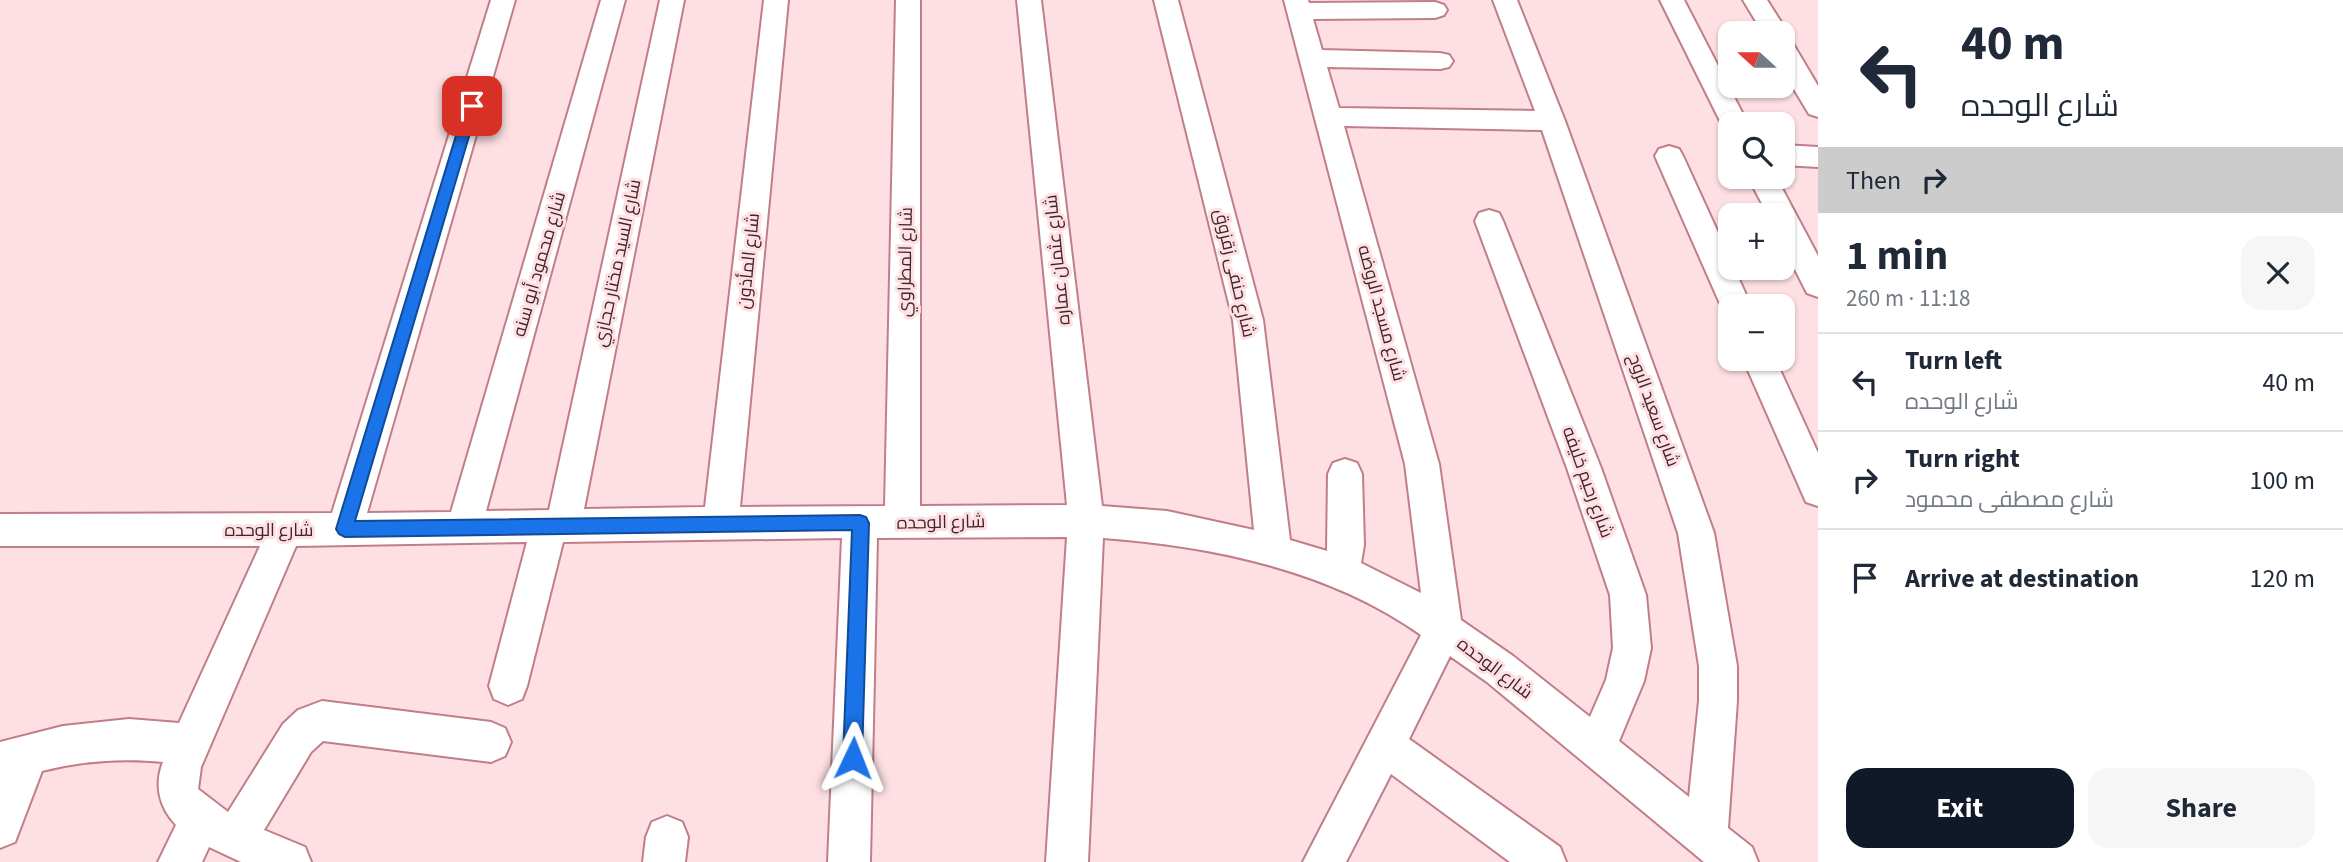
<!DOCTYPE html>
<meta charset="utf-8">
<style>
:root{--surface:#fff;--page:#f6f6f7;--text:#1f2937;--muted:#747a83;--line:#e0e1e3;--accent:#111827}
body{margin:0;font-family:"Source Sans 3",Cairo,sans-serif;background:var(--page);color:var(--text);height:100vh;display:flex;flex-direction:column;font-size:26px;white-space:nowrap}
*{box-sizing:border-box;margin:0}
p{font-size:23px;color:var(--muted)}
.icon{flex:none;width:38px;height:38px;fill:none;stroke:currentColor;stroke-width:2;stroke-linecap:round;stroke-linejoin:round}
.map{position:relative;flex:1;overflow:hidden}
.panel{display:flex;flex-direction:column;background:var(--surface);width:525px}
.panel>*{flex:none}
.top-card{background:#fff;color:var(--text);overflow:hidden}
.needle{width:46px;rotate:291deg}
.controls{position:absolute;left:1718px;top:21px;display:grid;gap:14px}
.controls a{display:grid;place-items:center;width:77px;height:77px;border-radius:14px;background:var(--surface);box-shadow:0 2px 5px #0004;font-size:35px}
.pin{position:absolute;display:grid;place-items:center;width:60px;height:60px;color:#fff;margin:-30px;border-radius:14px;box-shadow:0 4px 10px #0006}
.me{position:absolute;width:77px;margin:-38px;rotate:2deg;stroke-linejoin:round;filter:drop-shadow(0 0 5px #0008)}
.turn{display:flex;align-items:center;gap:24px;height:147px;padding:0 28px;font-size:32px}
.turn .icon{width:91px;height:91px;stroke-width:2.5}
.turn b{display:block;font-size:49px;line-height:60px}
.then{display:flex;align-items:center;height:66px;padding:0 28px;background:#0003;gap:14px;font-size:26px}
.round{display:grid;place-items:center;flex:none;width:74px;height:74px;border-radius:21px;background:var(--page)}
.headline{display:flex;align-items:center;justify-content:space-between;height:119px;padding:0 28px}
h1{font-size:42px;font-weight:700;line-height:52px}
.cta{display:flex;gap:14px;margin-top:auto;padding:14px 28px}
.cta a{flex:1;height:80px;border-radius:21px;background:var(--accent);color:#fff;font-size:28px;font-weight:700;line-height:80px;text-align:center}
.cta a+a{background:var(--page);color:var(--text)}
ul{padding:0;list-style:none}
li{display:flex;align-items:center;gap:21px;height:98px;padding:0 28px;border-top:2px solid var(--line)}
li div{flex:1}
li b{display:block;font-size:26px}
li em{font-style:normal}
main{display:flex;flex:1;min-height:0}
.map>svg:first-child{display:block}
.lines{fill:none;stroke-linecap:round;stroke-linejoin:round}
.minor-casing{stroke:#c17e89;stroke-width:4}
.minor{fill:#fff;fill-rule:evenodd}
.route{fill:#1a73e8;stroke:#114b97;stroke-width:2}
.labels{text-anchor:middle;stroke-width:6;stroke-linejoin:round;paint-order:stroke}
.street-label{font-size:18px;fill:#402529;stroke:#fee0e4}
</style>
<main>
<div class="map">
<svg width="1818" height="862" viewBox="0 0 1818 862">
<rect width="100%" height="100%" fill="#fee0e4"/>
<g class="lines">
<g class="minor-casing">
<g id="minor">
<path d="M491,0H515L367,513L451,512L601,0H625L486,511L549,510L660,0H684L584,509L705,507L764,0H788L740,507L885,506L896,0H920V506L1067,505L1017,0H1041L1102,506L1167,511L1254,530L1233,320L1154,0H1178L1263,320L1290,540L1327,551L1328,474L1333,463L1345,459L1357,463L1362,474L1364,545L1361,563L1421,593L1405,464L1284,0H1308L1309,3L1435,2L1444,5L1447,10L1444,15L1435,18L1313,19L1322,50L1440,53L1449,55L1453,61L1449,67L1440,69L1327,67L1339,108L1535,111L1493,0H1517L1565,121L1714,533L1737,666V701L1728,828L1752,847L1758,862H1704L1487,682L1450,656L1409,739L1560,847L1566,862H1510L1391,774L1346,862H1303L1421,635C1330,570 1212,546 1103,538L1088,862H1046L1067,537L877,538L870,862H828L842,538L563,542L527,686L522,699L508,705L494,699L489,686L527,542L296,546L201,767L198,789L228,812L283,724L298,710L322,701L491,722L505,728L511,742L505,756L491,762L323,741L311,752L264,830L305,847L311,862H241L209,847L202,862H158L176,825C159,807 154,785 163,762C122,758 81,761 42,771L15,842L0,848V742L63,726L129,719L179,723L260,546H0V514L332,513ZM1344,126L1542,130L1678,533L1699,666V701L1689,797L1619,741L1644,681L1651,648L1646,595L1601,468L1503,221L1499,213L1489,210L1479,213L1475,221L1567,468L1610,595L1613,648L1606,680L1590,717L1513,656L1461,620L1439,464Z"/>
<polygon points="1660,0 1684,0 1748,124 1731,124 1731,132 1725,131"/>
<polygon points="1743,0 1767,0 1788,33 1784,39 1783,33 1763,33"/>
<polygon points="1783,40 1792,42 1818,86 1818,117 1809,114 1783,71"/>
<polygon points="1783,145 1818,147 1818,167 1783,165"/>
<polygon points="1669,146 1679,149 1683,156 1731,261 1731,268 1734,268 1751,306 1731,306 1731,316 1725,314 1721,306 1655,156 1659,149"/>
<polygon points="1748,177 1776,177 1818,256 1818,297 1807,293 1783,246 1783,215 1768,215"/>
<polygon points="1743,359 1775,359 1818,453 1818,506 1806,502"/>
<polygon points="667,816 682,822 688,837 685,862 643,862 646,837 652,822"/>
</g>
</g>
<use href="#minor" class="minor"/>
</g>
<polygon class="route" points="472,102 478,106 355,521 860,515 866,517 869,523 862,758 860,764 853,767 846,764 843,758 852,530 345,537 339,534 336,529 465,106"/>
<g class="labels">
<g class="street-label">
<text transform="translate(1057 260) rotate(-96)" y="6">شارع عثمان عماره</text>
<text transform="translate(748 261) rotate(-84)" y="6">شارع المأذون</text>
<text transform="translate(905 262) rotate(-89)" y="6">شارع المطراوي</text>
<text transform="translate(617 263) rotate(-78)" y="6">شارع السيد مختار حجازي</text>
<text transform="translate(539 264) rotate(-74)" y="6">شارع محمود أبو سنه</text>
<text transform="translate(1235 273) rotate(77)" y="6">شارع حنفى زقزوق</text>
<text transform="translate(1382 313) rotate(75)" y="6">شارع مسجد الروضه</text>
<text transform="translate(1654 410) rotate(70)" y="6">شارع سعيد الروح</text>
<text transform="translate(1588 482) rotate(70)" y="6">شارع رحيم خليفه</text>
<text transform="translate(941 522) rotate(-1)" y="6">شارع الوحده</text>
<text x="269" y="536">شارع الوحده</text>
<text transform="translate(1495 668) rotate(37)" y="6">شارع الوحده</text>
</g>
</g>
</svg>
<div class="controls">
<a><svg class="needle" viewBox="-14 -14 28 28"><path d="M0-13l5 13h-10z" fill="#e53935"/><path d="M0 13l5-13h-10z" fill="#747a83"/></svg></a>
<a><svg class="icon" aria-label="search" viewBox="0 0 24 24"><circle cx="10" cy="10" r="6"/><path d="M15 15l6 6"/></svg></a>
<a>+</a>
<a>−</a>
</div>
<div class="pin" style="left:472px;top:106px;background:#d93025"><svg class="icon" aria-label="arrive" viewBox="0 0 24 24"><path d="M6 21V4h12l-3 4 3 4H6"/></svg></div>
<svg class="me" style="left:853px;top:758px" viewBox="-20 -20 40 40"><path d="M0-17L14 15 0 8-14 15z" fill="#1a73e8" stroke="#fff" stroke-width="4"/></svg>
</div>
<section class="panel">
<div class="top-card">
<div class="turn"><svg class="icon" aria-label="left" viewBox="0 0 24 24"><path d="M17 20v-9H6M10 6l-5 5 5 5"/></svg><div><b>40 m</b>شارع الوحده</div></div>
<div class="then">Then<svg class="icon" aria-label="right" viewBox="0 0 24 24"><path d="M7 20v-9h11M14 6l5 5-5 5"/></svg></div>
</div>
<div class="headline"><div><h1>1 min</h1><p>260 m · 11:18</p></div><a class="round"><svg class="icon" aria-label="close" viewBox="0 0 24 24"><path d="M6 6l12 12M18 6L6 18"/></svg></a></div>
<ul>
<li><svg class="icon" aria-label="left" viewBox="0 0 24 24"><path d="M17 20v-9H6M10 6l-5 5 5 5"/></svg><div><b>Turn left</b><p>شارع الوحده</p></div><em>40 m</em></li>
<li><svg class="icon" aria-label="right" viewBox="0 0 24 24"><path d="M7 20v-9h11M14 6l5 5-5 5"/></svg><div><b>Turn right</b><p>شارع مصطفى محمود</p></div><em>100 m</em></li>
<li><svg class="icon" aria-label="arrive" viewBox="0 0 24 24"><path d="M6 21V4h12l-3 4 3 4H6"/></svg><div><b>Arrive at destination</b></div><em>120 m</em></li>
</ul>
<div class="cta"><a>Exit</a><a>Share</a></div>
</section>
</main>
